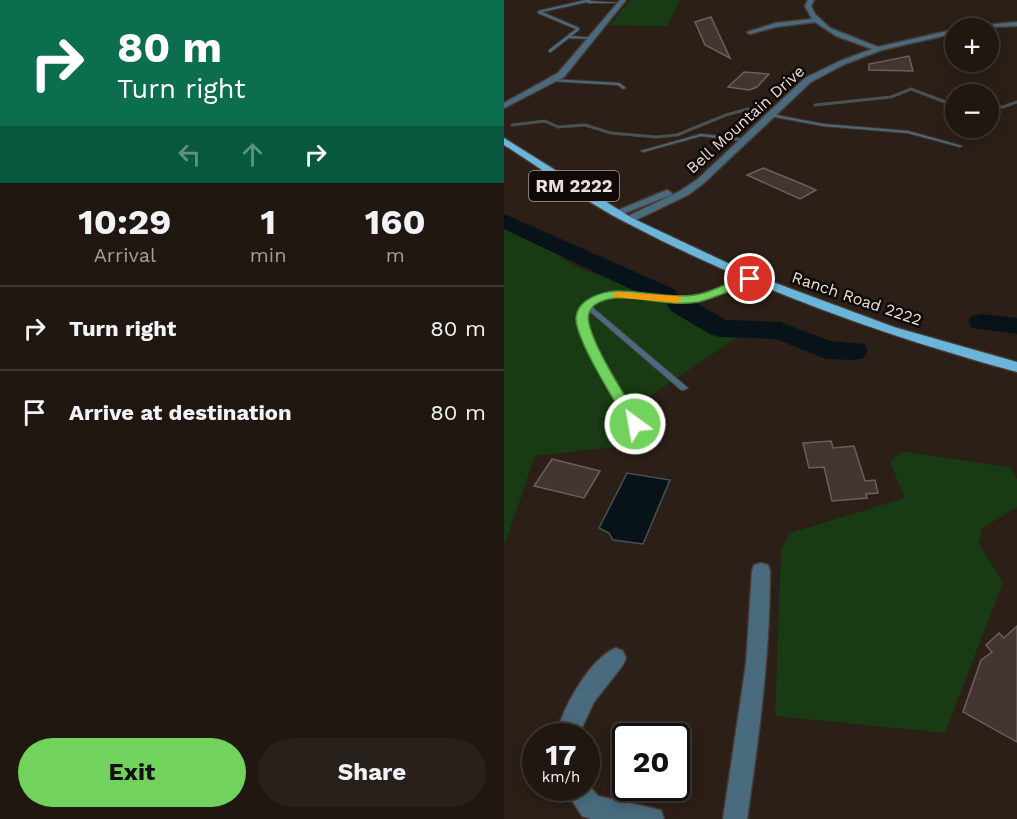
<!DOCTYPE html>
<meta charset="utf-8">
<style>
:root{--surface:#201711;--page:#28201a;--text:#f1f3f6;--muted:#a29f9f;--line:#3d3631;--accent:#72d25e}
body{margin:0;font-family:"Work Sans",sans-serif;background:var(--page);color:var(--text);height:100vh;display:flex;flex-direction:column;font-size:22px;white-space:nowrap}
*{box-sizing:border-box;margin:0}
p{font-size:20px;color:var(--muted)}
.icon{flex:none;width:33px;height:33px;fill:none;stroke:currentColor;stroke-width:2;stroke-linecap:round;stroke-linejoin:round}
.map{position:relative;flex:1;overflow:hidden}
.side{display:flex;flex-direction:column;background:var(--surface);width:504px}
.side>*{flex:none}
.hud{background:#0b6e4f;color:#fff;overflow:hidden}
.controls{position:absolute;left:441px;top:18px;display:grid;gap:12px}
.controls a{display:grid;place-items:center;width:54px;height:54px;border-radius:50%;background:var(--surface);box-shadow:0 3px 15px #0003,0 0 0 2px var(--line);font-size:30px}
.speed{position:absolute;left:18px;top:723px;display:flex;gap:12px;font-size:30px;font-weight:700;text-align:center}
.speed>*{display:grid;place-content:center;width:78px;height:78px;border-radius:50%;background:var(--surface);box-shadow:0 3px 15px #0003,0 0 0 2px var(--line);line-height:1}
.speed small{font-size:15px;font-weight:400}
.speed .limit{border:3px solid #111;border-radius:9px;background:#fff;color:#111}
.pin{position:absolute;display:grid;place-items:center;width:51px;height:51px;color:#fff;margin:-26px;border:3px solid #fff;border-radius:50%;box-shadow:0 2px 6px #0007}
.me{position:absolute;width:66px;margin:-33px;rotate:328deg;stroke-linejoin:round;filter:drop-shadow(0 0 4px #0008)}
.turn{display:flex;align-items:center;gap:21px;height:126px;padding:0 18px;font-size:27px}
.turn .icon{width:78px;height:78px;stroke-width:2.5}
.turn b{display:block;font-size:42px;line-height:51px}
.lanes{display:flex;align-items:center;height:57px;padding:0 18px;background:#0003;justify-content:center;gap:30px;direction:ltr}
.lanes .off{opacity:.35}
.eta{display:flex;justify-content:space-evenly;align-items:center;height:102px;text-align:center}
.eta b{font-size:36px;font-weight:700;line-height:42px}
.cta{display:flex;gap:12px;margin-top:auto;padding:12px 18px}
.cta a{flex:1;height:69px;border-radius:36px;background:var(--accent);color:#111;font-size:24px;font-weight:700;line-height:69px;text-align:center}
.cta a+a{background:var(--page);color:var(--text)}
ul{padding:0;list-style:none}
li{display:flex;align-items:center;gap:18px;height:84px;padding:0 18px;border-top:2px solid var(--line)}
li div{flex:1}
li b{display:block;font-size:22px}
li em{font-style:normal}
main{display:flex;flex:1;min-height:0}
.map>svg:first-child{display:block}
.green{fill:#183b13}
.water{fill:#071319;stroke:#4b5053;stroke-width:1.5}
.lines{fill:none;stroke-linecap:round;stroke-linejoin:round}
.stream{stroke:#4b5053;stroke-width:3}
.river{fill:#071319;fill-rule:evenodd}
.building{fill:#453532;stroke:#6f5d5a;stroke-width:1.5}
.service-casing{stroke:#463a32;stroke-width:2}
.minor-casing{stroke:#463a32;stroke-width:3}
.primary-casing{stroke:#463a32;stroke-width:3}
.service{fill:#496b7d;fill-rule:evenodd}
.minor{fill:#496b7d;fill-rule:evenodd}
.primary{fill:#6bb4da;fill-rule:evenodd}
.route{fill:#72d25e;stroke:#4a883d;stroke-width:1.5}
.slow{fill:#f59e0b}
.labels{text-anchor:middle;stroke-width:5;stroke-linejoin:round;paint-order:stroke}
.far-street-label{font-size:16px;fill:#e9e0db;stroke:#0f0a07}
.shield{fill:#0f0a07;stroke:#a8a09b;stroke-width:1.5}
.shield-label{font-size:18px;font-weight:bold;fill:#e9e0db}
</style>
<main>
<section class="side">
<div class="hud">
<div class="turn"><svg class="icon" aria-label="right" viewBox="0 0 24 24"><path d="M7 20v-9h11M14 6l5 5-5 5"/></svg><div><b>80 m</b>Turn right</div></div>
<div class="lanes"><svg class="icon off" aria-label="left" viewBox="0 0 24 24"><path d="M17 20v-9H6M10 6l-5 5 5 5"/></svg><svg class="icon off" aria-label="ahead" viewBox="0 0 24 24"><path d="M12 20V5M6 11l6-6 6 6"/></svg><svg class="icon" aria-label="right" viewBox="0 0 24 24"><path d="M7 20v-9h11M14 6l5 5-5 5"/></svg></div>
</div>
<div class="eta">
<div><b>10:29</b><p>Arrival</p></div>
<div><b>1</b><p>min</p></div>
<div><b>160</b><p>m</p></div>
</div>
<ul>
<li><svg class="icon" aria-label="right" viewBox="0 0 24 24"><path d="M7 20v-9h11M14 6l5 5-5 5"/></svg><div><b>Turn right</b></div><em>80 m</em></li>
<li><svg class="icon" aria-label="arrive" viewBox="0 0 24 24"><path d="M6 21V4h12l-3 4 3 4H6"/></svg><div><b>Arrive at destination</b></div><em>80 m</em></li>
</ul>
<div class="cta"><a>Exit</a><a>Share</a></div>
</section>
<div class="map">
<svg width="513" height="819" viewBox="0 0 513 819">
<rect width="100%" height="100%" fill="#2b1f17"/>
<g class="green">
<polygon points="126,0 176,0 163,26 106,25"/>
<polygon points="0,218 72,267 243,331 134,404 110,447 31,456 0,546"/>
<polygon points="399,451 508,468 513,480 513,507 477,529 475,544 499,582 441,733 271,716 277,550 286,533 401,498 386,462"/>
</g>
<polygon class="water" points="123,473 166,480 139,544 109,540 105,533 95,528"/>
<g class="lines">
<g class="stream">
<polyline points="311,105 387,97 407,89 452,106"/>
<polyline points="484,107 499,107 513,102"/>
<polyline points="8,125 41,121 54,127 81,125 107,133 152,137 173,135 222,115 244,109"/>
</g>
<g class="river">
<polygon points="0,214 170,289 174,295 172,298 185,299 222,320 276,322 326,341 360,344 364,351 360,358 350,360 322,359 272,339 216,337 206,334 167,311 163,305 165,302 152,301 0,229"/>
<polygon points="478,314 513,318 513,334 468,328 464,322 468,316"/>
</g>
</g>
<g class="building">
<polygon points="207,17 226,58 201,45 191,22"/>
<polygon points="405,56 409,71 365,70 365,64"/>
<polygon points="240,72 265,74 253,87 245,90 224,87"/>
<polygon points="259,168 296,183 312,190 296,199 243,175"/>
<polygon points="327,441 329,448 350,446 361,481 371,480 374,493 362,494 363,498 328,501 320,467 305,468 299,443"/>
<polygon points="48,459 96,471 80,498 30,486"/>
<polygon points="513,626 513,742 459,712 477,660 488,652 482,645 495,633 500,638"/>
</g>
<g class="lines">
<g class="service-casing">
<g id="service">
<polygon points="82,0 87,0 85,1 118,3 84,3 83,2 38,12 75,28 75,30 67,36 90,38 88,39 65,38 47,52 45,52 45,50 72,29 34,13 34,11"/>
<polygon points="47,79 115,83 122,88 119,89 114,85 46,81"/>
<polygon points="267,114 319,124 404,131 458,146 456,147 404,133 319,126 266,116 265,115"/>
<polygon points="197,134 240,139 242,140 240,141 197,136 139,152 137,151"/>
<path d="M246,277L248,278V280C230,288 211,298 191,301C161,304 111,285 87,306L184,388L180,390H177L84,310C74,336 120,401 135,424L134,426H128C114,404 72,339 76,315C79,298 98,294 112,293C138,291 164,299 190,297C210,295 227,283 246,277Z"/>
</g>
</g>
<g class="minor-casing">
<g id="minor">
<polygon points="116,0 122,0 60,77 0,108 0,103 54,73"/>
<polygon points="304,0 310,0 307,6 311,14 326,28 374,47 452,29 452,33 378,50 341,64 307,82 200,183 184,195 128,222 120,222 120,218 176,191 194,179 301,78 336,61 368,49 332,36 311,22 272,27 246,34 243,32 272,23 308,19 301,6"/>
<polygon points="513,22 513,26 467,28 470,26"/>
<polygon points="163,190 168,193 167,195 116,215 107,213"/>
<path d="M257,563L264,565L266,571C266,654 255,736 243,819H219L242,664L248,571L250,565Z"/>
<path d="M112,648L119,651L122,658L119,665L90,702L74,736H52C58,709 85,659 112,648Z"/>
<polygon points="82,782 94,796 157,810 160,819 87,819 78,816 60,788 82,788"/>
</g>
</g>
<g class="primary-casing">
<path id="primary" d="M0,138L128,218L247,274L390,327L513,362V372C378,335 247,288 123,223C81,202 40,170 0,145Z"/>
</g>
<use href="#service" class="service"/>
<use href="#minor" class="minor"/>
<use href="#primary" class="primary"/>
</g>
<path class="route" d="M246,275L251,279L250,281C232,288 212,298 194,302C166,307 138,296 111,298C101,299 88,303 85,313C78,332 127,405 138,424L131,429L126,427C114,406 70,338 72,317C74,299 97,292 112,291C137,290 164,299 190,295C209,293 227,280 246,275Z"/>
<polygon class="slow" points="113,292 173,296 179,299 173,303 109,297 109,293"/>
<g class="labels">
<g class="far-street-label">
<text transform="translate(241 119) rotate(-42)" y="6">Bell Mountain Drive</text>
<text transform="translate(353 298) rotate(19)" y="6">Ranch Road 2222</text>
</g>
<rect class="shield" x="25" y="171" width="90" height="30" rx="4.5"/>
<g class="shield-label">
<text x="70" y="192">RM 2222</text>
</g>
</g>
</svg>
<div class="controls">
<a>+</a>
<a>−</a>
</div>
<div class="speed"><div>17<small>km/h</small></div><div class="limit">20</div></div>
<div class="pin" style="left:246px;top:279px;background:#d93025"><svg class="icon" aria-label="arrive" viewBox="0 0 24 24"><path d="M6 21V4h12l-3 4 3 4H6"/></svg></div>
<svg class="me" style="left:131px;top:424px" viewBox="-20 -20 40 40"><circle r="17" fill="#72d25e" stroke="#fff" stroke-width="3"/><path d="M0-11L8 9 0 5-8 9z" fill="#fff"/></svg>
</div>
</main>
